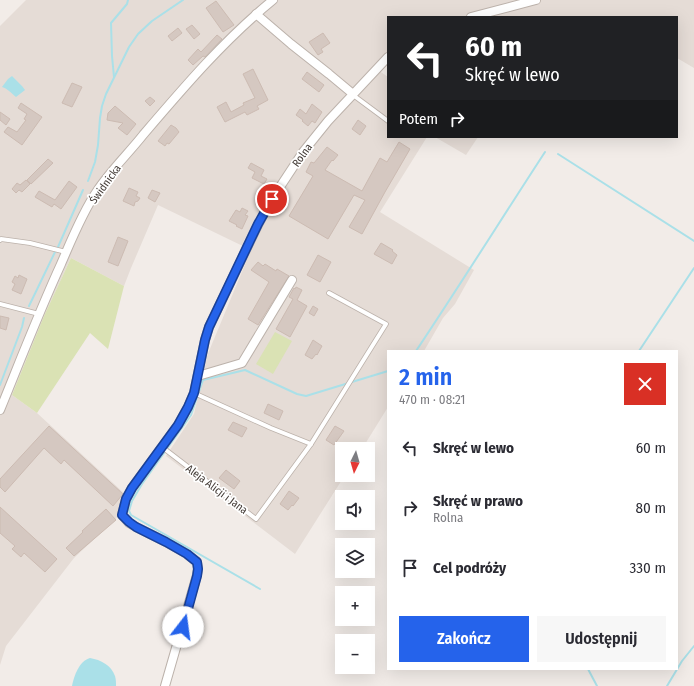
<!DOCTYPE html>
<html lang="pl">
<meta charset="utf-8">
<style>
:root{--surface:#fff;--page:#f7f7f7;--text:#2b2b33;--muted:#7c7c81;--accent:#2563eb}
body{margin:0;font-family:"Fira Sans Condensed",sans-serif;background:var(--page);color:var(--text);height:100vh;display:flex;flex-direction:column;font-size:15px;white-space:nowrap}
*{box-sizing:border-box;margin:0}
p{font-size:13px;color:var(--muted)}
.icon{flex:none;width:22px;height:22px;fill:none;stroke:currentColor;stroke-width:2;stroke-linecap:round;stroke-linejoin:round}
.map{position:relative;flex:1;overflow:hidden}
.side{position:absolute;left:387px;top:350px;width:291px;height:320px;display:flex;flex-direction:column;background:var(--surface);border-radius:0px;box-shadow:0 4px 16px #0002}
.side>*{flex:none}
.top-card{position:absolute;left:387px;top:16px;width:291px;height:122px;border-radius:0px;box-shadow:0 4px 16px #0002;background:#202124;color:#fff;overflow:hidden}
.needle{width:26px;rotate:185deg}
.controls{position:absolute;left:335px;top:442px;display:grid;gap:8px}
.controls a{display:grid;place-items:center;width:40px;height:40px;border-radius:0px;background:var(--surface);box-shadow:0 4px 16px #0002;font-size:20px}
.pin{position:absolute;display:grid;place-items:center;width:34px;height:34px;color:#fff;margin:-17px;border:2px solid #fff;border-radius:50%;box-shadow:0 1px 4px #0007}
.me{position:absolute;width:44px;margin:-22px;rotate:15deg;stroke-linejoin:round;filter:drop-shadow(0 0 3px #0008)}
.turn{display:flex;align-items:center;gap:14px;height:84px;padding:0 12px;font-size:18px}
.turn .icon{width:52px;height:52px;stroke-width:2.5}
.turn b{display:block;font-size:28px;line-height:34px}
.then{display:flex;align-items:center;height:38px;padding:0 12px;background:#0003;gap:8px;font-size:15px}
.round{display:grid;place-items:center;flex:none;width:42px;height:42px;border-radius:0px;background:var(--page)}
.summary{display:flex;align-items:center;justify-content:space-between;height:68px;padding:0 12px}
h1{font-size:24px;font-weight:600;line-height:30px;color:var(--accent)}
.button{display:flex;gap:8px;margin-top:auto;padding:8px 12px}
.button a{flex:1;height:46px;border-radius:0px;background:var(--accent);color:#fff;font-size:16px;font-weight:600;line-height:46px;text-align:center}
.button a+a{background:var(--page);color:var(--text)}
ul{padding:0;list-style:none}
li{display:flex;align-items:center;gap:12px;height:60px;padding:0 12px}
li div{flex:1}
li b{display:block;font-size:15px}
li em{font-style:normal}
.map>svg:first-child{display:block}
.residential{fill:#e5dcd6}
.green{fill:#dae2b4}
.water{fill:#aae0e8}
.lines{fill:none;stroke-linecap:round;stroke-linejoin:round}
.stream{stroke:#aae0e8;stroke-width:2}
.building{fill:#d5c8c1;stroke:#ccbbb2}
.service-casing{stroke:#bcb2ab;stroke-width:5.5}
.minor-casing{stroke:#bcb2ab;stroke-width:10}
.service{stroke:#fff;stroke-width:4}
.minor{stroke:#fff;stroke-width:8}
.route-casing{stroke:#184099;stroke-width:10}
.route{stroke:#2563eb;stroke-width:7}
.labels{text-anchor:middle;stroke-width:3.5;stroke-linejoin:round;paint-order:stroke}
.street-label{font-size:11px;fill:#443c37;stroke:#fff}
</style>
<div class="map">
<svg width="694" height="686" viewBox="0 0 694 686">
<rect width="100%" height="100%" fill="#f2ece8"/>
<g class="residential">
<polygon points="26,0 694,0 694,68 677,58 677,17 388,17 388,62 378,70 388,77 388,137 427,137 380,212 474,270 455,304 443,318 424,351 388,351 388,407 362,449 342,449 342,475 345,475 295,554 166,456 194,414 207,356 251,250 158,205 131,268 124,286 71,258 44,316 12,395 37,413 125,494 116,519 74,558 6,646 0,665 0,26"/>
<polygon points="435,137 478,137 466,155"/>
</g>
<g class="green">
<polygon points="71,258 124,286 108,349 90,333 37,413 12,395 44,316"/>
<polygon points="275,332 292,341 273,374 256,364"/>
</g>
<g class="water">
<path d="M12,76L22,86L25,90L16,97C11,93 8,89 2,87L8,79Z"/>
<path d="M90,658C101,660 111,665 115,676C116,679 116,683 116,686H72C74,676 79,661 90,658Z"/>
</g>
<g class="lines">
<g class="stream">
<polyline points="114,77 112,56 111,23 127,4 128,0"/>
<polyline points="558,154 694,241"/>
<polyline points="88,181 95,162 98,145 100,118 102,106 106,94 129,47 138,34 152,21 183,0"/>
<polyline points="58,247 83,190"/>
<polyline points="29,306 55,252"/>
<path d="M416,351C460,285 502,218 545,152"/>
<polyline points="639,351 694,268"/>
<polyline points="0,385 22,327 24,318"/>
<polyline points="260,589 131,515 129,511 132,501 142,484 191,415 203,380 245,370 297,394 306,396 388,371"/>
<polyline points="588,669 597,686"/>
<polyline points="667,686 682,661 694,646"/>
</g>
</g>
<g class="building">
<polygon points="216,1 234,25 223,32 206,8"/>
<polygon points="192,25 200,34 194,39 186,29"/>
<polygon points="178,28 182,33 172,41 168,36"/>
<polygon points="323,33 330,43 321,49 323,52 318,55 309,42"/>
<polygon points="217,35 222,39 205,57 203,56 193,65 188,60 198,49 201,52"/>
<polygon points="253,69 268,100 257,106 259,109 247,115 245,112 225,122 217,107 226,102 231,112 244,105 243,103 255,98 243,74"/>
<polygon points="307,72 324,85 319,92 302,79"/>
<polygon points="72,83 82,87 72,107 62,103"/>
<polygon points="150,97 155,101 150,106 145,101"/>
<polygon points="21,103 42,117 22,145 4,132 8,127 17,132 26,120 24,119 27,114 18,108"/>
<polygon points="312,104 322,112 315,123 312,121 308,126 302,121 303,120 296,115 300,109 306,114"/>
<polygon points="115,106 136,124 127,135 118,128 123,123 107,120 108,113"/>
<polygon points="0,112 10,119 6,125 0,120"/>
<polygon points="358,120 366,126 360,135 352,129"/>
<polygon points="171,125 176,128 179,132 169,144 167,143 165,146 158,141"/>
<polygon points="399,142 410,149 385,192 362,234 349,227 365,200 354,195 328,239 289,216 313,176 306,172 311,162 314,163 327,147 338,155 333,161 332,160 325,170 362,191 380,158 387,162"/>
<polygon points="48,159 53,163 31,184 27,180"/>
<polygon points="251,163 264,170 261,176 267,179 264,184 252,178 255,172 248,168"/>
<polygon points="26,180 30,184 22,192 19,190 16,193 12,189 17,183 20,185"/>
<polygon points="69,181 77,187 61,209 54,204 52,207 35,197 39,191 55,200"/>
<polygon points="129,188 138,192 136,196 140,198 138,201 135,202 134,206 123,201"/>
<polygon points="152,190 160,193 155,202 148,198"/>
<polygon points="242,208 248,211 245,215 248,216 242,229 236,226 237,225 229,221 236,210 240,212"/>
<polygon points="118,237 128,241 118,266 108,262"/>
<polygon points="381,243 393,250 392,251 397,255 392,264 374,254"/>
<polygon points="318,255 331,262 320,282 307,275"/>
<polygon points="258,262 263,266 265,264 276,271 277,269 289,276 258,325 248,319 269,282 251,270"/>
<polygon points="19,275 27,279 21,294 12,290 15,284 12,282 15,276 18,278"/>
<polygon points="296,287 302,290 297,300 307,306 290,337 276,329 293,299 289,297 294,288 295,289"/>
<polygon points="313,306 318,309 314,316 309,313"/>
<polygon points="0,316 9,318 6,330 0,328"/>
<polygon points="313,340 322,346 317,355 316,354 312,359 305,355"/>
<polygon points="268,404 283,411 279,420 264,413"/>
<polygon points="233,422 247,428 242,437 228,430"/>
<polygon points="49,426 123,494 113,506 64,460 61,464 44,448 5,492 0,487 0,479"/>
<polygon points="335,426 344,431 334,445 326,440"/>
<polygon points="226,470 240,481 234,489 219,478"/>
<polygon points="289,491 299,498 293,506 292,505 288,510 280,504"/>
<polygon points="0,507 57,559 45,572 24,553 21,557 12,549 15,546 0,533"/>
<polygon points="106,509 116,520 74,556 66,548 83,532 82,531"/>
</g>
<g class="lines">
<g class="service-casing">
<g id="service">
<polyline points="353,95 380,115 388,121"/>
<polyline points="0,240 1,239 30,243 66,252"/>
<polyline points="0,304 39,314"/>
<polyline points="194,393 271,428 311,444"/>
<polyline points="162,447 256,519 311,444 386,324 329,293"/>
</g>
</g>
<g class="minor-casing">
<g id="minor">
<polyline points="256,14 291,44 329,74 353,94"/>
<polyline points="471,17 536,0"/>
<polyline points="198,376 242,363 292,280"/>
<path d="M0,410C20,361 39,312 61,264C71,241 82,213 97,191C110,171 128,154 143,135C184,87 224,40 273,0"/>
<polyline points="165,686 197,575 198,569 197,562 187,554 166,542 136,527 129,523 122,515 126,499 132,488 178,425 188,407 194,393 205,340 209,327 258,225 272,199 303,152 328,121 388,57"/>
</g>
</g>
<use href="#service" class="service"/>
<use href="#minor" class="minor"/>
</g>
<g class="lines">
<g class="route-casing">
<polyline id="route" points="183,627 197,576 198,569 197,562 187,554 166,542 136,527 129,522 122,515 126,499 132,488 178,425 188,407 194,393 205,340 209,327 258,224 272,199"/>
</g>
<use href="#route" class="route"/>
</g>
<g class="labels">
<g class="street-label">
<text transform="translate(302 155) rotate(-54)" y="4">Rolna</text>
<text transform="translate(105 184) rotate(-54)" y="4">Świdnicka</text>
<text transform="translate(217 489) rotate(37)" y="4">Aleja Alicji i Jana</text>
</g>
</g>
</svg>
<div class="controls">
<a><svg class="needle" viewBox="-14 -14 28 28"><path d="M0-13l5 13h-10z" fill="#e53935"/><path d="M0 13l5-13h-10z" fill="#7c7c81"/></svg></a>
<a><svg class="icon" aria-label="sound" viewBox="0 0 24 24"><path d="M4 9h4l5-4v14l-5-4H4zM17 9q2 3 0 6"/></svg></a>
<a><svg class="icon" aria-label="layers" viewBox="0 0 24 24"><path d="M12 4l9 5-9 5-9-5zM3 14l9 5 9-5"/></svg></a>
<a>+</a>
<a>−</a>
</div>
<div class="pin" style="left:272px;top:199px;background:#d93025"><svg class="icon" aria-label="arrive" viewBox="0 0 24 24"><path d="M6 21V4h12l-3 4 3 4H6"/></svg></div>
<svg class="me" style="left:183px;top:627px" viewBox="-20 -20 40 40"><circle r="19" fill="#fff"/><path d="M0-13L10 11 0 6-10 11z" fill="#2563eb"/></svg>
<div class="top-card">
<div class="turn"><svg class="icon" aria-label="left" viewBox="0 0 24 24"><path d="M17 20v-9H6M10 6l-5 5 5 5"/></svg><div><b>60 m</b>Skręć w lewo</div></div>
<div class="then">Potem<svg class="icon" aria-label="right" viewBox="0 0 24 24"><path d="M7 20v-9h11M14 6l5 5-5 5"/></svg></div>
</div>
<section class="side">
<div class="summary"><div><h1>2 min</h1><p>470 m · 08:21</p></div><a class="round" style="background:#d93025;color:#fff"><svg class="icon" aria-label="close" viewBox="0 0 24 24"><path d="M6 6l12 12M18 6L6 18"/></svg></a></div>
<ul>
<li><svg class="icon" aria-label="left" viewBox="0 0 24 24"><path d="M17 20v-9H6M10 6l-5 5 5 5"/></svg><div><b>Skręć w lewo</b></div><em>60 m</em></li>
<li><svg class="icon" aria-label="right" viewBox="0 0 24 24"><path d="M7 20v-9h11M14 6l5 5-5 5"/></svg><div><b>Skręć w prawo</b><p>Rolna</p></div><em>80 m</em></li>
<li><svg class="icon" aria-label="arrive" viewBox="0 0 24 24"><path d="M6 21V4h12l-3 4 3 4H6"/></svg><div><b>Cel podróży</b></div><em>330 m</em></li>
</ul>
<div class="button"><a>Zakończ</a><a>Udostępnij</a></div>
</section>
</div>
